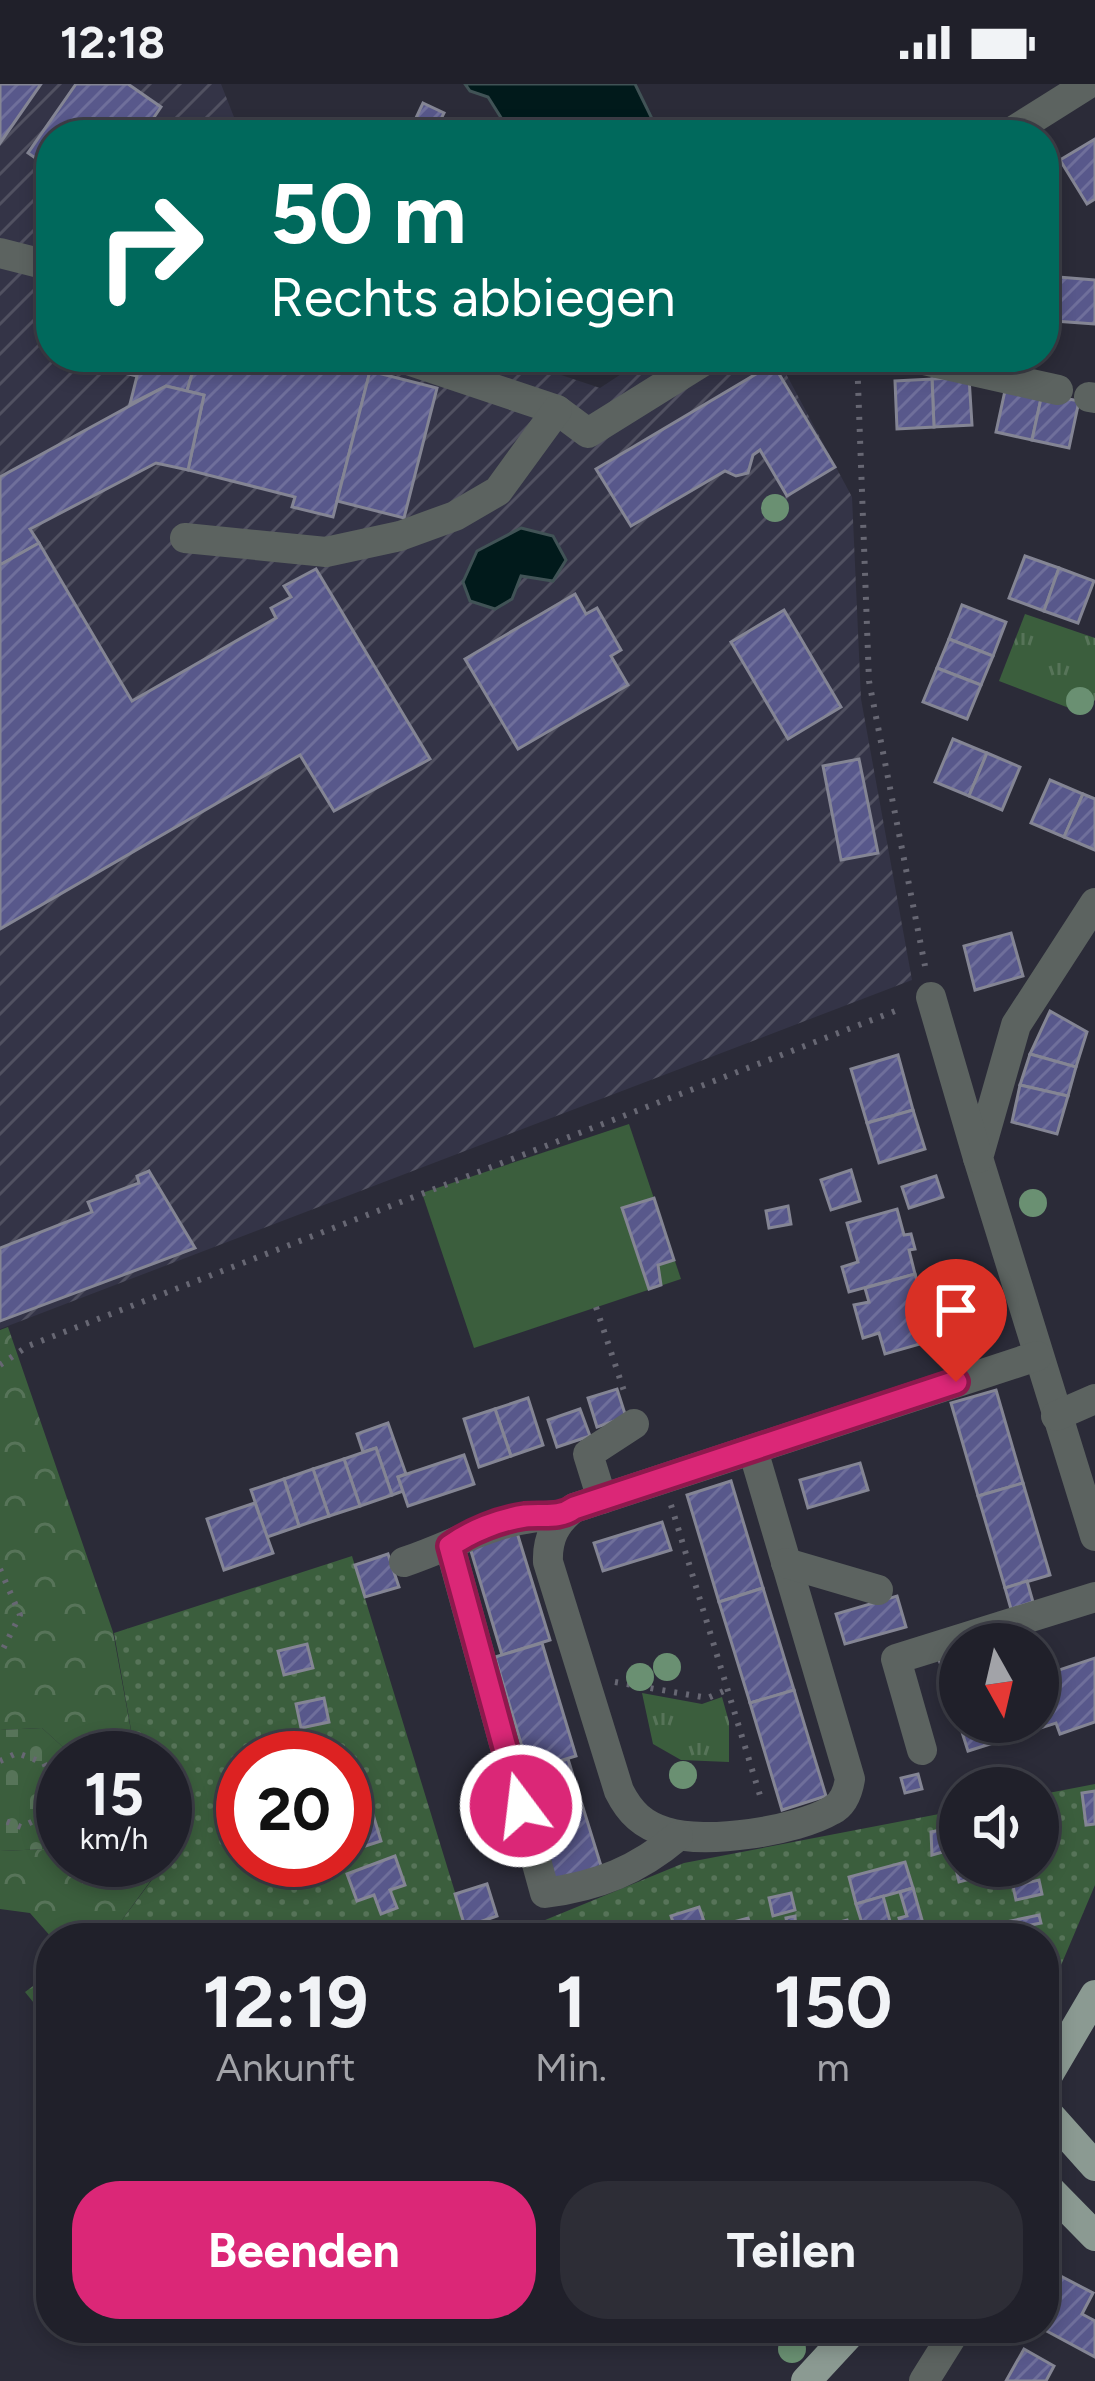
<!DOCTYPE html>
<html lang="de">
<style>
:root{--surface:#20202a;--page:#2d2d36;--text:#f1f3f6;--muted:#a2a3a8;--line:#3d3e47;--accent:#db2777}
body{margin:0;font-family:Figtree,sans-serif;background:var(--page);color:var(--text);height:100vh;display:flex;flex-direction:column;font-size:45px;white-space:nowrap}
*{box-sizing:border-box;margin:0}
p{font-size:39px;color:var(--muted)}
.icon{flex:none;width:66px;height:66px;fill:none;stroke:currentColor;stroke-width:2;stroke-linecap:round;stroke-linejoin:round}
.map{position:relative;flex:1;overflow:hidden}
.sheet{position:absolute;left:36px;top:1839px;width:1023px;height:420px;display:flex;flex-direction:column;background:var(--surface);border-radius:48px;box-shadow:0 6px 18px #0003,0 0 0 3px var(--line)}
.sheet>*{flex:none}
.guide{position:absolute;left:36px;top:36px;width:1023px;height:252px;border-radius:48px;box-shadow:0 6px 18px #0003,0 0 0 3px var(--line);background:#00695c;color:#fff;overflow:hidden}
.needle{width:78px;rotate:172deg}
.tools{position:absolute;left:939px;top:1539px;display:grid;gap:24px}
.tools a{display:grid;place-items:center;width:120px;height:120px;border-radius:50%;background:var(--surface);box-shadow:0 6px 18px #0003,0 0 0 3px var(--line);font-size:60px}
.speed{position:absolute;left:36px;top:1647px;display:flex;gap:24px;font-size:60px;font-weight:700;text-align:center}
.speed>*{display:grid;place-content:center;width:156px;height:156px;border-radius:50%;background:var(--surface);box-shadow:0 6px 18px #0003,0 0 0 3px var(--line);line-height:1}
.speed small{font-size:30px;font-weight:400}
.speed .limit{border:18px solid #d22;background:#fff;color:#111}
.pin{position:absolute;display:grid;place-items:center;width:102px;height:102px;color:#fff;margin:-123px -51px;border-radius:50% 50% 50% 0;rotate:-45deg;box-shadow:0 0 12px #0007}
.pin .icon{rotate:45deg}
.me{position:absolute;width:132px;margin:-66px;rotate:345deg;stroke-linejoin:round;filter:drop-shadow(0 0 9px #0008)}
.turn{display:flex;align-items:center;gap:42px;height:252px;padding:0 36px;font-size:54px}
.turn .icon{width:156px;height:156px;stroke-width:2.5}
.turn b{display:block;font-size:84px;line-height:102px}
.eta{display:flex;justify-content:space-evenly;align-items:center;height:204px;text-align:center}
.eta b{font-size:72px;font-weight:700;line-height:84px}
.cta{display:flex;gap:24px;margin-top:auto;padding:24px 36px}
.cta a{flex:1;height:138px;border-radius:48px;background:var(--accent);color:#fff;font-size:48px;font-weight:700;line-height:138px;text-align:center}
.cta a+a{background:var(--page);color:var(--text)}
.status{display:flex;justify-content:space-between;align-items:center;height:84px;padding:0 60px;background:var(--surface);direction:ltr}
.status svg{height:33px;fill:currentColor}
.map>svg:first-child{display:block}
.industrial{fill:url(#industrial-furrows)}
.grass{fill:#3b5e3d}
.forest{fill:url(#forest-crowns)}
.cemetery{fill:url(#cemetery-stones)}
.park{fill:url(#park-tufts)}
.garden{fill:url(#garden-dots);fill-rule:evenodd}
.water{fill:#011a1b;stroke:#415356;stroke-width:3}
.building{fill:url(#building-hatch);stroke:#848594;stroke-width:3}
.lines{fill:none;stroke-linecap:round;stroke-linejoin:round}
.path{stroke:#676773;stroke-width:6;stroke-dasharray:3 9;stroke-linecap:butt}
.minor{stroke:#5c6360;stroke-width:30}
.major{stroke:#8b9a92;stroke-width:30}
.tree{fill:#6a9072}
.route-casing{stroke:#8e194d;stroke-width:30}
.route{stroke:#db2777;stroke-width:21}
</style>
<div class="status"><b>12:18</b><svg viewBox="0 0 49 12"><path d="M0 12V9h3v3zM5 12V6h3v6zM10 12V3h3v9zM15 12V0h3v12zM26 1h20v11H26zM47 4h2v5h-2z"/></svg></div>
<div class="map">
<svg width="1095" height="2297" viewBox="0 0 1095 2297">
<defs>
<pattern id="industrial-furrows" width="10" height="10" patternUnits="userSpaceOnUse" patternTransform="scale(3)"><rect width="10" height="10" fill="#343447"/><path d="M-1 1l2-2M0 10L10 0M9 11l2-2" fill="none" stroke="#515161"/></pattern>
<pattern id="forest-crowns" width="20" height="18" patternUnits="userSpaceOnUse" patternTransform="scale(3)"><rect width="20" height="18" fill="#3b5e3d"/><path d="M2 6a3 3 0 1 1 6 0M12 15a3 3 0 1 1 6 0" fill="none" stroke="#577459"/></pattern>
<pattern id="cemetery-stones" width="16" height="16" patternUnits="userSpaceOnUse" patternTransform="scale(3)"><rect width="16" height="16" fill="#3b5e3d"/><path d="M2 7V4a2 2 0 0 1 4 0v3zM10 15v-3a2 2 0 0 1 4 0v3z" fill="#577459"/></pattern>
<pattern id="park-tufts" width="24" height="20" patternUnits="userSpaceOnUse" patternTransform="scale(3)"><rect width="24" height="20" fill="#3b5e3d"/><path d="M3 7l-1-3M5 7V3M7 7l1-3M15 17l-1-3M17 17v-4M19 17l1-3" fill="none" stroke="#577459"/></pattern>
<pattern id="garden-dots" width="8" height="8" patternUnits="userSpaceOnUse" patternTransform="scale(3)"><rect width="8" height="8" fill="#3b5e3d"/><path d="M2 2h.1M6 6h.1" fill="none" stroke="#577459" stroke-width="1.8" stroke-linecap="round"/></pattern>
<pattern id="building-hatch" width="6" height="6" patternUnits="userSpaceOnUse" patternTransform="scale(3)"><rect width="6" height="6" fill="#58588b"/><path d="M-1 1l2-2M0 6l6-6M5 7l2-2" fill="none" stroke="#6f6f9b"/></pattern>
</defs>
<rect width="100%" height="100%" fill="#2b2b38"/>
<polygon class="industrial" points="0,0 221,0 241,51 51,51 51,273 507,273 600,304 647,273 777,273 852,413 861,615 912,896 0,1245"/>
<polygon class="grass" points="629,1040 681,1195 474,1264 422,1109"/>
<g class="forest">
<polygon points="8,1243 113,1548 136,1674 75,1674 42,1644 0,1646 0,1246"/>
<polygon points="63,1748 63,1776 155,1776 157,1788 119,1840 99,1854 52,1854 30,1829 0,1825 0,1767 47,1765"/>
</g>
<polygon class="cemetery" points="42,1644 75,1674 63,1674 63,1748 47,1765 0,1767 0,1646"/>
<g class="park">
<polygon points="1025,530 1095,554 1095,616 1082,629 999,597"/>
<polygon points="642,1609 702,1620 722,1613 729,1638 729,1678 681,1676 653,1660"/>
</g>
<g class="garden">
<path d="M352,1472L469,1854H99L119,1840L157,1789L155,1776H165V1674H136L114,1549ZM243,1674H345V1776H243Z"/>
<polygon points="1095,1700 1095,1801 1059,1886 1044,1891 1044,1854 501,1854 684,1779 960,1726 960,1782 1038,1782 1038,1711"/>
<polygon points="51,1889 51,1940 25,1908"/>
</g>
<g class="water">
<polygon points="465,0 635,0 660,51 512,51 488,13 470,7"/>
<polygon points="521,444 553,452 566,476 553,497 521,492 512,515 495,525 470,517 463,498 477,467"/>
</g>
<g class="building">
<polygon points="0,0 41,0 0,59"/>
<polygon points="76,0 128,0 161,23 142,51 51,51 51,85 28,69"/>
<polygon points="423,19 444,29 433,51 408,51"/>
<polygon points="1095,55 1095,115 1087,120 1060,76"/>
<polygon points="1058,193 1095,196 1095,240 1055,237"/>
<polygon points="70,273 197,273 187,307 166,302 130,320 137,292 70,276"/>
<polygon points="197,273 314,273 370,287 333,433 292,423 295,413 188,386 204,311 187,307"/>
<polygon points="773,280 835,383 787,412 760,366 753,371 748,389 736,392 725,387 631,442 596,385"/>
<polygon points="370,287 437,304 404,434 337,417"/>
<polygon points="969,293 972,341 934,343 932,295"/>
<polygon points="932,295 934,343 897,345 895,297"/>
<polygon points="166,302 204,311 188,386 156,379 30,445 39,459 0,481 0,393"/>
<polygon points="1006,302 1042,310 1032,356 996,348"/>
<polygon points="1042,310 1079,317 1069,364 1032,356"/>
<polygon points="39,459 132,617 276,534 271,524 291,513 284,502 316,485 430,675 334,727 300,671 0,845 0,481"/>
<polygon points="1025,472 1059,484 1044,527 1009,514"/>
<polygon points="1059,484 1094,497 1078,539 1044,527"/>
<polygon points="575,510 586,530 597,524 621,566 611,572 628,601 518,665 465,575"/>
<polygon points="962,521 1006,538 993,572 949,555"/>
<polygon points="784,526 841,623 788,655 731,558"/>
<polygon points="949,555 993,572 981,601 937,584"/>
<polygon points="937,584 981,601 967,635 923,618"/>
<polygon points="953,655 987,669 969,712 935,698"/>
<polygon points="987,669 1020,683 1002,726 969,712"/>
<polygon points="859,675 878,769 841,776 823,682"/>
<polygon points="1050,696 1083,710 1064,753 1031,739"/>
<polygon points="1083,710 1095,715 1095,766 1064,753"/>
<polygon points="1011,849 1023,892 975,906 964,862"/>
<polygon points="1050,927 1087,948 1076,983 1030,970"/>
<polygon points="1030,970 1076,983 1068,1012 1020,1001"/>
<polygon points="898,971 913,1026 867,1039 851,985"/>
<polygon points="1020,1001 1068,1012 1057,1050 1012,1038"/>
<polygon points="913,1026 925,1065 879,1079 867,1039"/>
<polygon points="851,1086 860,1117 831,1126 821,1096"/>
<polygon points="149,1087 195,1164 0,1237 0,1164 92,1128 88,1118 139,1099 137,1092"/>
<polygon points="936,1092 943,1113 909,1124 902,1103"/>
<polygon points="654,1114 674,1176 658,1181 661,1201 649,1205 622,1124"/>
<polygon points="788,1122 791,1140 769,1144 766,1127"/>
<polygon points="897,1125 904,1151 911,1150 915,1165 909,1166 915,1190 849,1208 842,1183 858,1178 847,1139"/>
<polygon points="915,1190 922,1214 928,1212 933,1228 927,1230 934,1256 885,1270 879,1249 863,1254 854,1221 869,1218 865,1204"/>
<polygon points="617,1305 626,1333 597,1343 588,1314"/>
<polygon points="996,1306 1023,1399 978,1412 951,1319"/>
<polygon points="528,1314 543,1361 511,1372 495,1325"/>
<polygon points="495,1325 511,1372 479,1383 464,1335"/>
<polygon points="580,1325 590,1352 557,1363 548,1336"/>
<polygon points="388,1339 406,1390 398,1393 403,1407 392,1411 376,1364 363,1368 357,1350"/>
<polygon points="376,1364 392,1411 360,1422 344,1375"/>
<polygon points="464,1371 474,1400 408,1422 398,1393"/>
<polygon points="344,1375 360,1422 329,1432 313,1385"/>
<polygon points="860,1379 868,1406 808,1424 800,1396"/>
<polygon points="313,1385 329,1432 299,1442 284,1395"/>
<polygon points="284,1395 299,1442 267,1453 251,1406"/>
<polygon points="731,1397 763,1504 719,1518 687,1411"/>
<polygon points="1023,1399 1050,1491 1005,1504 978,1412"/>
<polygon points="255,1419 273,1469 224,1486 207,1435"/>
<polygon points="662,1438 671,1466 603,1487 594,1459"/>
<polygon points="515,1442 550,1556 502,1571 468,1457"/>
<polygon points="388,1470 399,1503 365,1513 355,1481"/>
<polygon points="1027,1497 1033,1518 1011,1525 1005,1504"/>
<polygon points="763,1504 794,1606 750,1619 719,1518"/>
<polygon points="897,1512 906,1543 845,1560 836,1530"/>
<polygon points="542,1559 576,1672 529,1686 495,1573"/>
<polygon points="307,1560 313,1584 284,1591 278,1567"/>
<polygon points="960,1562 960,1638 1038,1638 1038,1593 1095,1574 1095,1638 1060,1650 1056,1639 968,1667 937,1569"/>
<polygon points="794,1606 826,1712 782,1726 750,1619"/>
<polygon points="324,1614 329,1638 301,1644 296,1620"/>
<polygon points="304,1662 307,1674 281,1674 280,1667"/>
<polygon points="568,1675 602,1785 555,1800 522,1689"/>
<polygon points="918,1690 922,1705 905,1709 901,1694"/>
<polygon points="1095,1707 1095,1740 1086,1741 1082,1709"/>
<polygon points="372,1727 381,1757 362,1763 353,1732"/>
<polygon points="949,1744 954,1765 932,1771 931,1748"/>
<polygon points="395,1772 405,1801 390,1806 397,1824 381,1830 374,1811 357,1817 347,1790"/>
<polygon points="905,1778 913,1804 856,1820 849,1793"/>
<polygon points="964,1782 980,1782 982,1792 959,1798 956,1785"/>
<polygon points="1039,1796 1042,1810 1016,1816 1013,1802"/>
<polygon points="487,1800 497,1832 465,1843 455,1810"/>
<polygon points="913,1804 926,1850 905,1854 899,1834 907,1832 900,1808"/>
<polygon points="791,1809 795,1826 773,1832 769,1814"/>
<polygon points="883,1812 891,1841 865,1849 856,1820"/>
<polygon points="699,1823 705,1840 677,1850 671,1832"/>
<polygon points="1039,1831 1041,1839 1031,1841 1033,1851 996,1854 992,1841"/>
<polygon points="795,1832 796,1849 789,1851 786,1834"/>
<polygon points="748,1834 752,1848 736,1852 733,1838"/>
<polygon points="847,1836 852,1854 836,1854 832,1840"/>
<polygon points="127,1845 151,1848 150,1854 126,1854"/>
<polygon points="1053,2188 1093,2209 1082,2230 1095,2237 1095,2273 1041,2244 1044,2244 1044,2205"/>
<polygon points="1024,2265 1054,2282 1046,2297 1006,2297"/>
</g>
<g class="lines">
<g class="path">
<polyline points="857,273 869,597 925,882"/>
<polyline points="596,1223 626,1313"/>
<polyline points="0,1281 28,1262 903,924"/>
<polyline points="671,1421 762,1718"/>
<polyline points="0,1485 20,1531 0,1571"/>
<polyline points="615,1598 708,1614 728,1605"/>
<polyline points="0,1677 17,1669 44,1679 56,1704 46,1731 21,1743 0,1735"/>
</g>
<g class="minor">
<polyline points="1007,51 1088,0"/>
<polyline points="0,169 51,182"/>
<polyline points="399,273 557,326 588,349 710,273"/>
<polyline points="911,273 1058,306"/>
<polyline points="1089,313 1095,314"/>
<polyline points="185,454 326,468 400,452 455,432 498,407 557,326"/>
<polyline points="1095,819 1016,941 978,1074 1095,1452"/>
<polyline points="931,913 978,1074"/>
<polyline points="1056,1332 1095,1315"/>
<path d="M753,1366L850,1695C848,1707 844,1720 832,1726C797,1747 705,1761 666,1748C643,1741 630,1729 619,1707L548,1478C547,1455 555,1438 574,1424L1037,1272"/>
<polyline points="602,1415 588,1370 634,1340"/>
<path d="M450,1463L545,1809C598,1802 638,1786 678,1752"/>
<path d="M404,1478C466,1457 494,1433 564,1431"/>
<polyline points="786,1479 878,1506"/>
<polyline points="922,1666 896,1575 1095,1513"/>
<polyline points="924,2297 957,2244"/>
</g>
<g class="major">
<polyline points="1044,1998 1095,1911"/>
<polyline points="1044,2025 1095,2082"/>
<polyline points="1044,2100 1095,2152"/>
<polyline points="806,2297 855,2244"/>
</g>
</g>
<g class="tree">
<circle cx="775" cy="424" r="14"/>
<circle cx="1080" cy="617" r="14"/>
<circle cx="1033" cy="1119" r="14"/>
<circle cx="667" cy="1583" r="14"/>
<circle cx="640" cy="1593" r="14"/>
<circle cx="683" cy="1691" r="14"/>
<circle cx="792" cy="2265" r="14"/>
</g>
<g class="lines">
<g class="route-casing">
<path id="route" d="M521,1722L450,1462C471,1447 499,1436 525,1432C543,1430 559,1435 574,1424L956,1298"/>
</g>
<use href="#route" class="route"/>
</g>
</svg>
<div class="tools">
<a><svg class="needle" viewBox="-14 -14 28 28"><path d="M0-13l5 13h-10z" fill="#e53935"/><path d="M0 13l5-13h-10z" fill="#a2a3a8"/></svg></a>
<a><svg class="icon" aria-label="sound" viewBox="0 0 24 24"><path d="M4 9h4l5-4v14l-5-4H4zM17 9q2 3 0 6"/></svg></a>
</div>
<div class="speed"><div>15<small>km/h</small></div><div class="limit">20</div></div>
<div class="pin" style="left:956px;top:1298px;background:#d93025"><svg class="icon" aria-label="arrive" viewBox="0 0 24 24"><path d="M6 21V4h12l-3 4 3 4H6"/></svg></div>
<svg class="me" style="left:521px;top:1722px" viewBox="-20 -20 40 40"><circle r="17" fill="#db2777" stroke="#fff" stroke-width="3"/><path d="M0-11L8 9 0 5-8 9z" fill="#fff"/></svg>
<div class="guide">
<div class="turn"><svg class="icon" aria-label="right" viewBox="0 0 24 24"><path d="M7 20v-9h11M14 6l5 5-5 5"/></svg><div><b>50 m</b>Rechts abbiegen</div></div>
</div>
<section class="sheet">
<div class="eta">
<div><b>12:19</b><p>Ankunft</p></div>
<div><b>1</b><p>Min.</p></div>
<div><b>150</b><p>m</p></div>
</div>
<div class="cta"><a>Beenden</a><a>Teilen</a></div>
</section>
</div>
